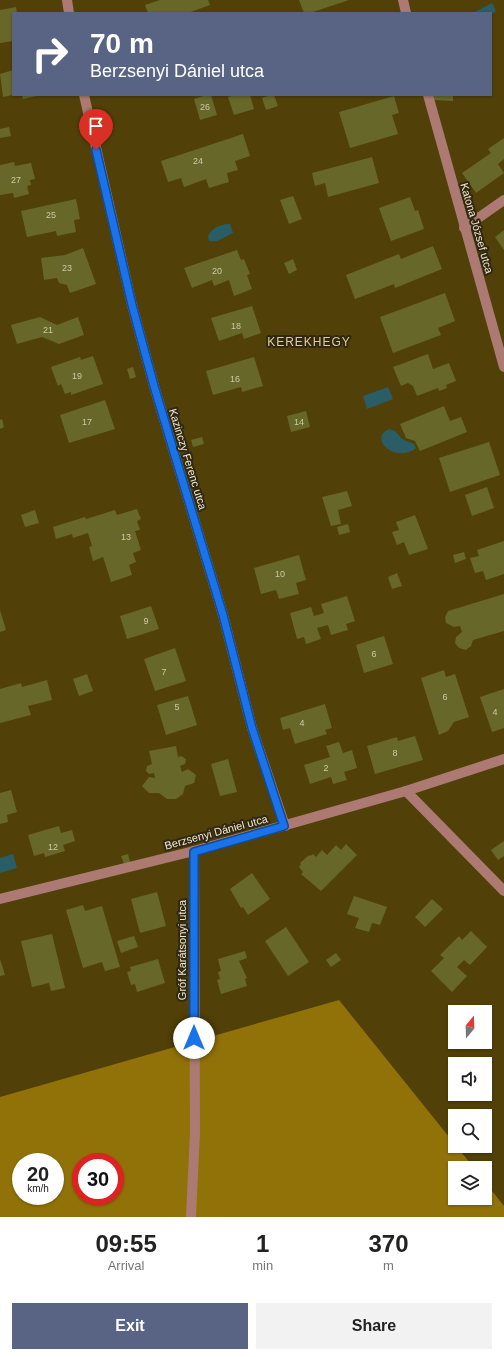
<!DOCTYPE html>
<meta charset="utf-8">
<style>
:root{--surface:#fff;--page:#f2f2f2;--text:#222;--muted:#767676;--accent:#596485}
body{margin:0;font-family:Helvetica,sans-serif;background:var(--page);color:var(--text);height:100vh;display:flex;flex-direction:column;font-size:15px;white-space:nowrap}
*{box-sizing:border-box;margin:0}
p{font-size:13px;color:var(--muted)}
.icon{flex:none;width:22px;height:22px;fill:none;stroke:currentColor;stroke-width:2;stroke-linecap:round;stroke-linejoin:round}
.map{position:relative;height:1217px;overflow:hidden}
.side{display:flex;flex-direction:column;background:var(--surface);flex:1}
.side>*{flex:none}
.top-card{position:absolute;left:12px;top:12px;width:480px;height:84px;border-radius:0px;box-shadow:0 1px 3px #0004;background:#596485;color:#fff;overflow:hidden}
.needle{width:26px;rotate:19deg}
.controls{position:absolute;left:448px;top:1005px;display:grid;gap:8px}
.controls a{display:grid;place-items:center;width:44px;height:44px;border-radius:0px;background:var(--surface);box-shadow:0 1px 3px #0004;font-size:20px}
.speed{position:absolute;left:12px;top:1153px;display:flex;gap:8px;font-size:20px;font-weight:700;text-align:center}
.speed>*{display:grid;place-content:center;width:52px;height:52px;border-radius:50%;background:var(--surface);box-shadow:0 1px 3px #0004;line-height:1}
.speed small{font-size:10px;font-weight:400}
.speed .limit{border:6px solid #d22;background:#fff;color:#111}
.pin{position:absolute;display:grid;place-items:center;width:34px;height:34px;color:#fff;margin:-41px -17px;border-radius:50% 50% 50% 0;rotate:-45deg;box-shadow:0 0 4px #0007}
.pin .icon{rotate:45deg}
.me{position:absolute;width:44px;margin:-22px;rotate:0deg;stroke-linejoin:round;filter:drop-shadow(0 0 3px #0008)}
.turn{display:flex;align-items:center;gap:14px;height:84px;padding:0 12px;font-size:18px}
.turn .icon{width:52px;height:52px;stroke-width:2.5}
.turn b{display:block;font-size:28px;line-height:34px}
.eta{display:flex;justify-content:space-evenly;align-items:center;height:68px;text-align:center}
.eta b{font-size:24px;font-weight:700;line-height:28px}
.action{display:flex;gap:8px;margin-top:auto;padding:8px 12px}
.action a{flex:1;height:46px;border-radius:0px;background:var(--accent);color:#fff;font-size:16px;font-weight:700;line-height:46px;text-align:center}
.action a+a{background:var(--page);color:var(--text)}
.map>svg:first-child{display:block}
.forest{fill:#907208;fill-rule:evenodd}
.water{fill:#2a5e67}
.building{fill:#666728}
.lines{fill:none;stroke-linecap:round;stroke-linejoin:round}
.minor{stroke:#ac7a72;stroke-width:10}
.route-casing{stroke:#114b97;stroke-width:10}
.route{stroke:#1a73e8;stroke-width:7}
.labels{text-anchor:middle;stroke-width:4;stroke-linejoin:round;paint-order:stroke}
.number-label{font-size:9px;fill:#d0c8a4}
.street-label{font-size:11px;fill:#f3e9ce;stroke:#302813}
.neighbourhood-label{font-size:12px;letter-spacing:1px;fill:#e1cd98;stroke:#302813}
</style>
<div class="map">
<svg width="504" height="1217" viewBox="0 0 504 1217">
<rect width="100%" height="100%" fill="#514008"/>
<path class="forest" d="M339,1000L474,1168H455V1198H485V1182L504,1206V1217H0V1097ZM21,1162H55V1196H21ZM81,1162H115V1196H81Z"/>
<g class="water">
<polygon points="492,3 496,11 491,14 473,13"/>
<path d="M227,224H230L233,233L217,241H209L208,236C212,228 219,225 227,224Z"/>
<polygon points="388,387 393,399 367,409 363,396"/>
<path d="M389,429L395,431L402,439L414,444L416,448C397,464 367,439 389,429Z"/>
<polygon points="13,854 17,868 0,873 0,858"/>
</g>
<g class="building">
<polygon points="160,0 208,0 210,5 188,13 148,13 145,5"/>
<polygon points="299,0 349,0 310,13 304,13"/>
<polygon points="16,7 17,13 13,13 13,41 0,43 0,10"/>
<polygon points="13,70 13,95 3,97 0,74"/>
<polygon points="22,95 37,95 37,96 23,99"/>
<polygon points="206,95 211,95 217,115 200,120 194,99"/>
<polygon points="234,95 250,95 254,109 234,115 228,97"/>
<polygon points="271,95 274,95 278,106 266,110 262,98"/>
<polygon points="434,95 453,95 453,101 434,100"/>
<polygon points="394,96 399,113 392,115 398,134 350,148 339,112"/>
<polygon points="9,127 11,136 0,138 0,129"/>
<polygon points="243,134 250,156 235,161 238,170 227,173 229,182 209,188 206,179 184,187 181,178 168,182 161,161"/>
<polygon points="504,138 504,159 498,164 504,173 476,193 462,173 491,153 488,149"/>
<polygon points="372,157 379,183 328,197 325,183 315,186 312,173"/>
<polygon points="14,162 15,166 31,163 35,179 30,180 31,185 27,186 29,194 14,198 13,193 0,195 0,165"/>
<polygon points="293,196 302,219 289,224 280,200"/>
<polygon points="410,197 415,211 418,210 424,229 391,241 379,208"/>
<polygon points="76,199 80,219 74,220 76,232 57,236 56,231 27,237 21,211"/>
<polygon points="504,230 504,250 495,237"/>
<polygon points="433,246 442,269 395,288 394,284 355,299 346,275 399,254 401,259"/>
<polygon points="83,248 96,284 70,293 67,285 59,283 57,278 44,280 41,258 65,255"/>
<polygon points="237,250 241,260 244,259 250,274 247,275 252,289 234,296 229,280 214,286 212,280 192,288 184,268"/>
<polygon points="293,259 297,270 289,274 284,263"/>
<polygon points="445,293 455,321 438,328 441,335 393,353 380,317"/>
<polygon points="252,306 261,333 244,339 242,333 219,341 211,318"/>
<polygon points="40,317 57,325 78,317 84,335 59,344 42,337 17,344 11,325"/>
<polygon points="428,354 433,369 449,363 456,381 446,385 447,388 439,391 438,388 417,396 413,386 408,383 401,386 393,367"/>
<polygon points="93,356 103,384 71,395 71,392 65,394 61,384 58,386 51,367 80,357 81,360"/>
<polygon points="254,357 263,386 242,392 241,387 213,395 206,371"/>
<polygon points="133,367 136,377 130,379 127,369"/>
<polygon points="105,400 115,429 69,443 60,415"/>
<polygon points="444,406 450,421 461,417 467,432 420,451 415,441 406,438 400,424"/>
<polygon points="306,411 310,427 291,432 287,416"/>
<polygon points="2,419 4,427 0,429 0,420"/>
<polygon points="202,437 204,444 193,447 191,440"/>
<polygon points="489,442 500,475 450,492 439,458"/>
<polygon points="487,487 494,508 472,516 465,495"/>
<polygon points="347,491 352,506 338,510 341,524 331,526 322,497"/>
<polygon points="137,509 141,519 137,521 140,530 135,531 141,550 133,553 136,562 129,565 132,575 111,582 103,557 93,561 89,547 92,546 88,533 73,538 72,534 56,539 53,527 85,517 86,519 115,510 117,515"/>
<polygon points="35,510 39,523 25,527 21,515"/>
<polygon points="415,515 428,549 409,555 404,542 397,545 392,532 399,530 396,522"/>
<polygon points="348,524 350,532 339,535 337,527"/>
<polygon points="504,541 504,574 486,580 483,571 475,573 470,558 479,556 477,550"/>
<polygon points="464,552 466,559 455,563 453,555"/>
<polygon points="299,555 306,580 296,583 299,594 279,599 276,590 261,594 254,568"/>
<polygon points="397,573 402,586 392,589 388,577"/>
<polygon points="504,594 504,631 473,640 471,646 466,650 459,648 455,643 456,637 462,632 460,626 454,627 446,623 445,617 448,611"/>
<polygon points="347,596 355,621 346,624 348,630 331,635 328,625 317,628 321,639 306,644 304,637 297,639 290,613 311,607 314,616 324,613 321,604"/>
<polygon points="151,606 159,629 127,639 120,616"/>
<polygon points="0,610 6,630 0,632"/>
<polygon points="384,636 393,664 364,673 356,645"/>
<polygon points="175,648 186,681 155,691 144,659"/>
<polygon points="444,670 446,677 455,674 469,717 454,722 448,731 439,735 421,678"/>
<polygon points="87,674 93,691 79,696 73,679"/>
<polygon points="47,680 52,700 28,706 31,715 0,723 0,689 21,683 22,687"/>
<polygon points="504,689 504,728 492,732 480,697"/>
<polygon points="188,696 197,725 166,735 157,705"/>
<polygon points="325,704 332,728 325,730 327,734 295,744 290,728 283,730 280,718"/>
<polygon points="415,736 423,760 375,774 367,746 397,737 398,741"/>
<polygon points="339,742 343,753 352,750 357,768 344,772 347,780 333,784 331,777 310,784 304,765 330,757 326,746"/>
<polygon points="176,746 178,757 181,756 186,759 185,764 180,766 182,772 188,769 196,775 194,783 185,786 183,794 176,799 167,799 159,793 149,793 142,786 149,777 155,778 154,773 149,774 146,771 147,766 152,764 149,751"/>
<polygon points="228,759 237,792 220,796 211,764"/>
<polygon points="11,790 17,812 7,815 8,822 0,824 0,793"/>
<polygon points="59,826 61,833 72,830 75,841 63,845 65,851 45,857 44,853 34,856 28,835"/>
<polygon points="504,841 504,856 498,860 491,850"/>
<polygon points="346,844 357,855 321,891 301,874 303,872 299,867 301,864 300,863 309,855 310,856 313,854 316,857 322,850 327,855 336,845 341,850"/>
<polygon points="128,854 130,862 124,864 121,856"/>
<polygon points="252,873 270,899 248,915 243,907 241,908 230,889"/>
<polygon points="157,892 166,926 140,933 131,899"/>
<polygon points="354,896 387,907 380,925 372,923 369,932 355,928 359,918 347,914"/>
<polygon points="432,899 443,909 425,927 415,917"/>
<polygon points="83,905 85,911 102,906 120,967 105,971 102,962 83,968 66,910"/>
<polygon points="286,927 309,962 288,976 265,941"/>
<polygon points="471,931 487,947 470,965 464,960 457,967 467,976 452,992 431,971 444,958 440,955 459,936 462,940"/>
<polygon points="52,934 65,988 51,991 49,983 32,987 21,941"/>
<polygon points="134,936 138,947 121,953 117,941"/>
<polygon points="245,951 247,958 239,961 247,978 245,979 247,986 221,994 217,980 220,979 218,972 221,971 218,959"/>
<polygon points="336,953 341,960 331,967 326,960"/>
<polygon points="0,959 5,975 0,976"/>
<polygon points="158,959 165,983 137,992 135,984 131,985 127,972 131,971 130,967"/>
</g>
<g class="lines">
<g class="minor">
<polyline points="67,0 69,13"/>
<polyline points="403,0 406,13"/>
<polyline points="84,95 132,305 154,386 223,615 252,728 285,826"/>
<polyline points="428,95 504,367"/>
<polyline points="464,228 504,200"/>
<polyline points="406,791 504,891"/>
<polyline points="0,899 194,851 406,791 504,759"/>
<polyline points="191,1217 195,1132 194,851"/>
</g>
</g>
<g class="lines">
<g class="route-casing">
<polyline id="route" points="96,150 132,305 154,386 223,615 252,728 284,826 194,852 194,1038"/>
</g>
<use href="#route" class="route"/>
</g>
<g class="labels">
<g class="number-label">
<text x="205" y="110">26</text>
<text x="198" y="164">24</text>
<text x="16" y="183">27</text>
<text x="51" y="218">25</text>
<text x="67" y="271">23</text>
<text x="217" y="274">20</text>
<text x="236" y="329">18</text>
<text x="48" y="333">21</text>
<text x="77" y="379">19</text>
<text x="235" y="382">16</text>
<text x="87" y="425">17</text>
<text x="299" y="425">14</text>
<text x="126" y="540">13</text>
<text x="280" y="577">10</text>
<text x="146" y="624">9</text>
<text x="374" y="657">6</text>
<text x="164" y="675">7</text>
<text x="445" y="700">6</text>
<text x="177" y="710">5</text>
<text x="495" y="715">4</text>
<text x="302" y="726">4</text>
<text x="395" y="756">8</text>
<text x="326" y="771">2</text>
<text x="53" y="850">12</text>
</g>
<g class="street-label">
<text transform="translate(477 228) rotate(74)" y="4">Katona József utca</text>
<text transform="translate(188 459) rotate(73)" y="4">Kazinczy Ferenc utca</text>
<text transform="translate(216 832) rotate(-15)" y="4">Berzsenyi Dániel utca</text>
<text transform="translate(182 950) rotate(-90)" y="4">Gróf Karátsonyi utca</text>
</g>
<g class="neighbourhood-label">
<text x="309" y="346">KEREKHEGY</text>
</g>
</g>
</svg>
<div class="controls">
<a><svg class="needle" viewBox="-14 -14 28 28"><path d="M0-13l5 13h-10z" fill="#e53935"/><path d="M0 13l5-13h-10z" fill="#767676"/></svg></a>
<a><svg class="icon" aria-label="sound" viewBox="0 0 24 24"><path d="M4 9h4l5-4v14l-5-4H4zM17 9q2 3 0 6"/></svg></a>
<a><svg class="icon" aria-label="search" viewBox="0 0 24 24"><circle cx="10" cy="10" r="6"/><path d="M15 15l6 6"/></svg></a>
<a><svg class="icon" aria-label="layers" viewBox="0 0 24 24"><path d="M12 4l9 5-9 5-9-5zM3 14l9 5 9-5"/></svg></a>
</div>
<div class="speed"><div>20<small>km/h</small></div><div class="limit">30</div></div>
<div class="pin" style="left:96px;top:150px;background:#d93025"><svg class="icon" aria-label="arrive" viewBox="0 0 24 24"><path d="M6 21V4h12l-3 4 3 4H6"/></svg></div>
<svg class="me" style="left:194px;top:1038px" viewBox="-20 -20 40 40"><circle r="19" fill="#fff"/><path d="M0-13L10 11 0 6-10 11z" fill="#1a73e8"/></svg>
<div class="top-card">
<div class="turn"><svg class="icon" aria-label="right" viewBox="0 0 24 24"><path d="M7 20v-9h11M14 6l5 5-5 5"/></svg><div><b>70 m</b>Berzsenyi Dániel utca</div></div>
</div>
</div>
<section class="side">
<div class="eta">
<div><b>09:55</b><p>Arrival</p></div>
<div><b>1</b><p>min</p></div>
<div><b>370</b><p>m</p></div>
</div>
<div class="action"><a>Exit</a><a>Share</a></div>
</section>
